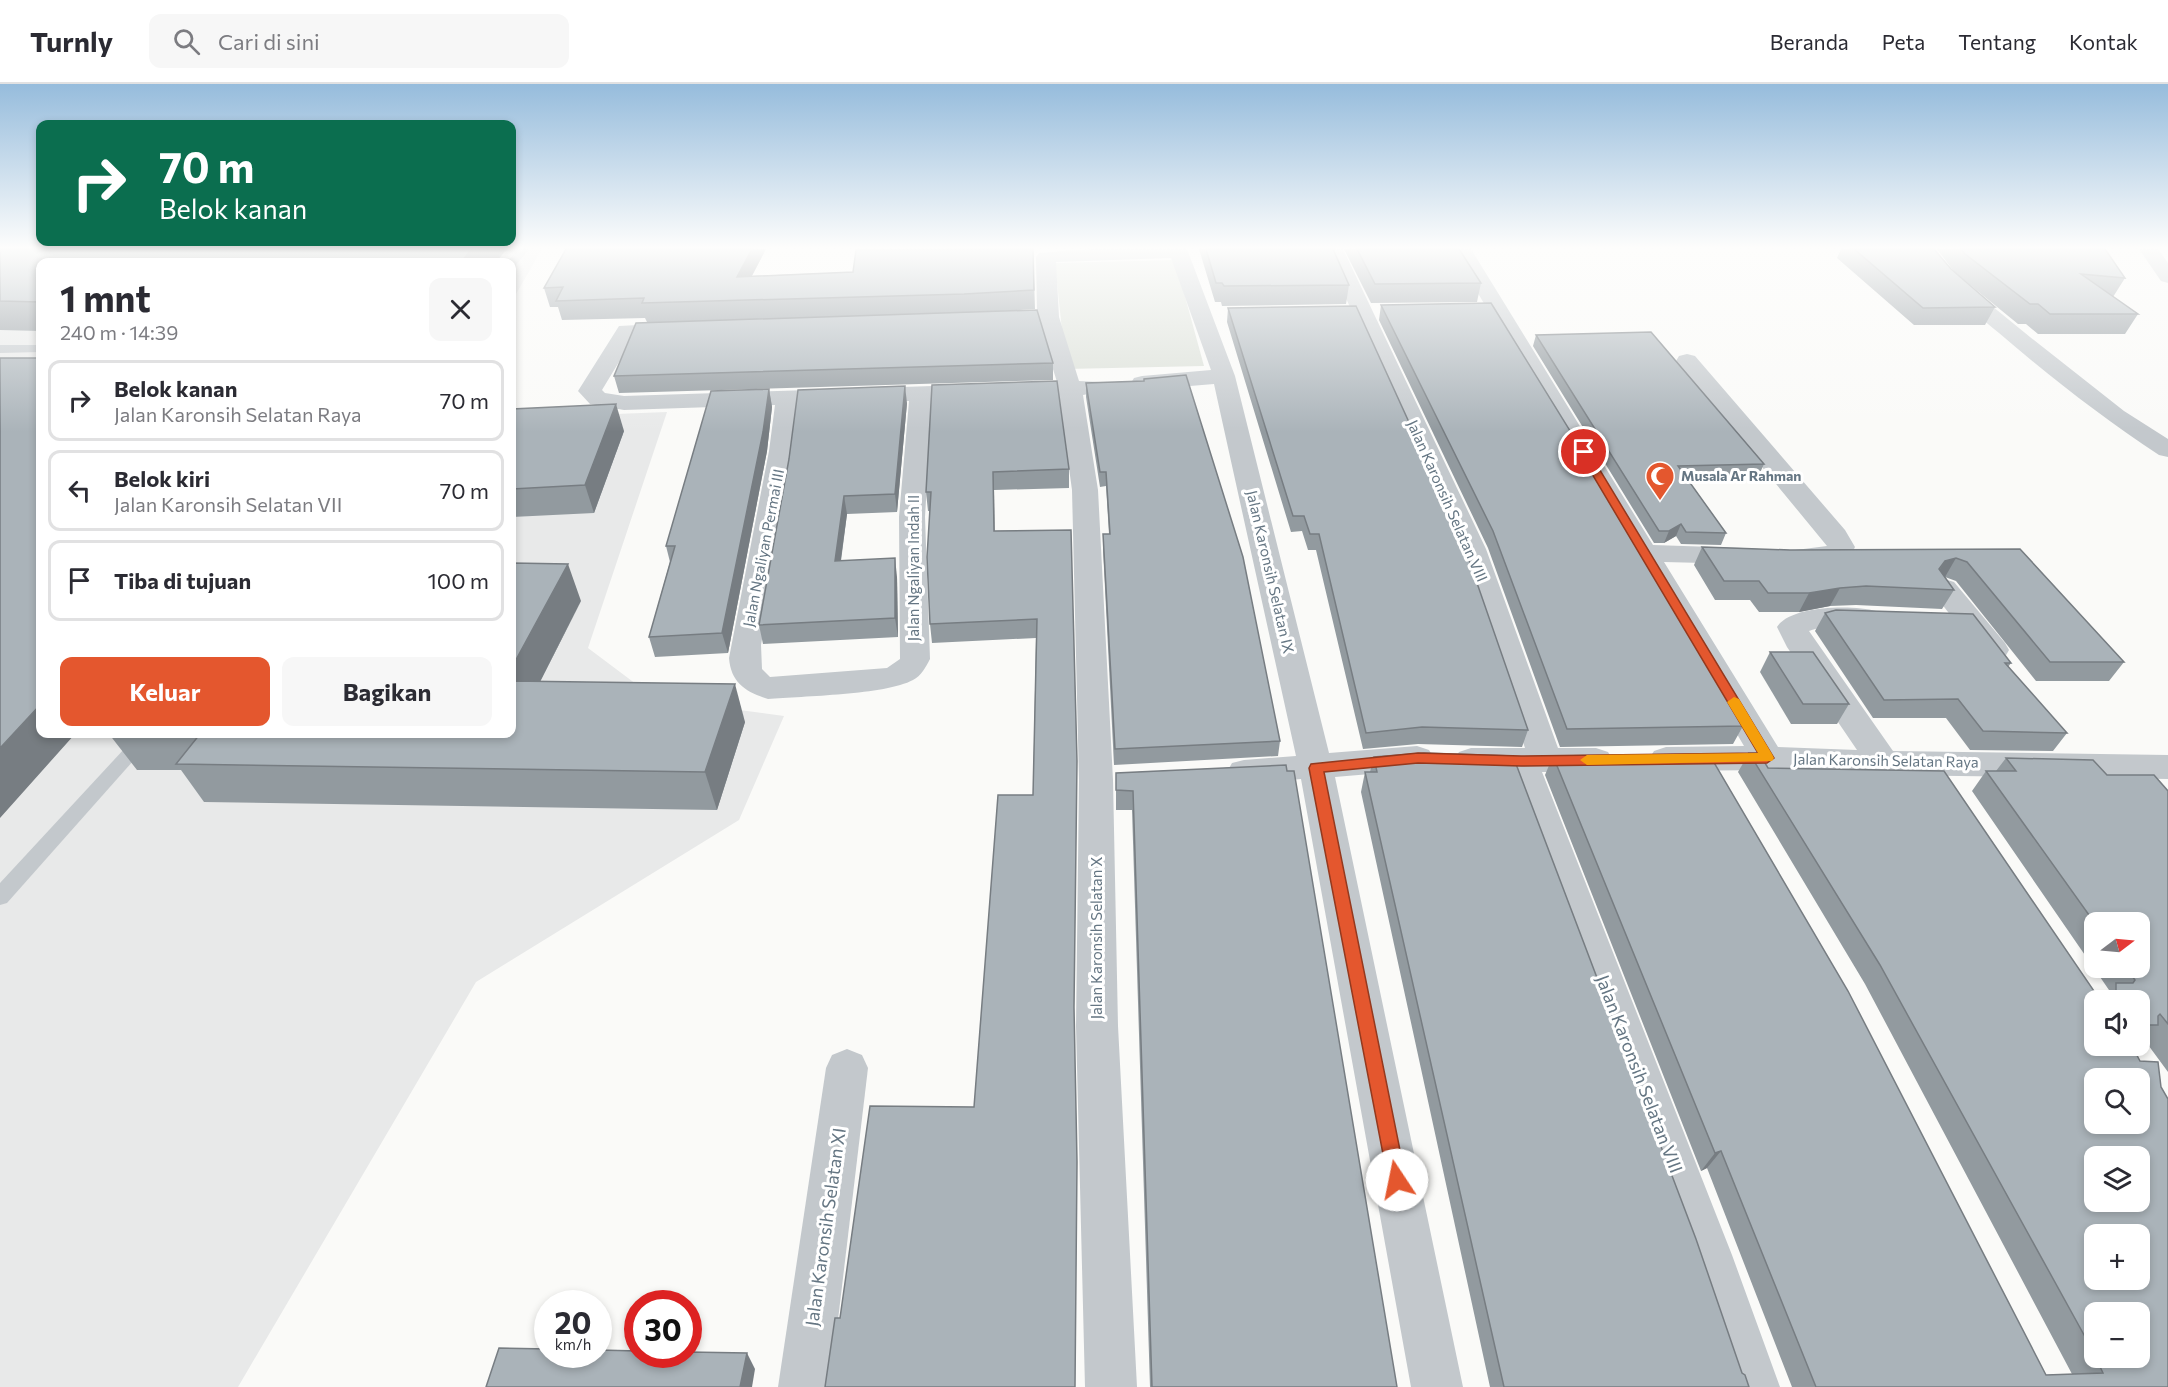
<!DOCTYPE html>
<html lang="id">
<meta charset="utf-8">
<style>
:root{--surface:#fff;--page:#f7f7f7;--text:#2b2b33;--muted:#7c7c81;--line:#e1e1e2;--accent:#e4572e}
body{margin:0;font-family:Commissioner,sans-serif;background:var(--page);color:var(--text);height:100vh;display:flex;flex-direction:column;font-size:22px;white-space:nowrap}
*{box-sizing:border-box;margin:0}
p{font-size:20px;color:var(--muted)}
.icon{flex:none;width:33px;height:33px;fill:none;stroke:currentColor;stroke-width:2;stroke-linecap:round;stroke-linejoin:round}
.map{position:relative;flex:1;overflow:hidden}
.sheet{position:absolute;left:36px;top:174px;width:480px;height:480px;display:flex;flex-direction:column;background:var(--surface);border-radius:12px;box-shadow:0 3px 9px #0003}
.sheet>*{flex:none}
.hud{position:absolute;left:36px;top:36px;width:480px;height:126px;border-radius:12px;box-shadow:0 3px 9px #0003;background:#0b6e4f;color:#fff;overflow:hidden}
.needle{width:39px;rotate:74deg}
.fabs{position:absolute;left:2084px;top:828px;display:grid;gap:12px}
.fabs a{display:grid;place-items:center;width:66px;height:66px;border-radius:12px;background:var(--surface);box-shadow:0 3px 9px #0003;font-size:30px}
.speed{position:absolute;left:534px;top:1206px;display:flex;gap:12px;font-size:30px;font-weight:700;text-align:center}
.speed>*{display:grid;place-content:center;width:78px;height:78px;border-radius:50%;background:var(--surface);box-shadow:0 3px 9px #0003;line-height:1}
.speed small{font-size:15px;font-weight:400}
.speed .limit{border:9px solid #d22;background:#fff;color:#111}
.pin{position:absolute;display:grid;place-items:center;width:51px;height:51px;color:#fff;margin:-26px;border:3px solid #fff;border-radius:50%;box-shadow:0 2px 6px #0007}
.me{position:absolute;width:66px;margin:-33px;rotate:349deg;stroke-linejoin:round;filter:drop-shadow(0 0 4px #0008)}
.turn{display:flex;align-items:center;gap:21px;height:126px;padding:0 24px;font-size:27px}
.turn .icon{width:78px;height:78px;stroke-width:2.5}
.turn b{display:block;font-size:42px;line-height:51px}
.round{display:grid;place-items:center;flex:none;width:63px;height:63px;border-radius:12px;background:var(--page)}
.headline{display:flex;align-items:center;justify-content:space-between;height:102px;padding:0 24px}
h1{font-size:36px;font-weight:700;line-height:45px}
.primary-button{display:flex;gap:12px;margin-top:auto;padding:12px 24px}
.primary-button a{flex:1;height:69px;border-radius:12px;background:var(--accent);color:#fff;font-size:24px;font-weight:700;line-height:69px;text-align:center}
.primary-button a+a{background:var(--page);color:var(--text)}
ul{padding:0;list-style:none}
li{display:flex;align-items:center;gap:18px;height:81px;margin:0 12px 9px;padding:0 12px;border:3px solid var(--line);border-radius:12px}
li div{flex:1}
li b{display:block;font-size:22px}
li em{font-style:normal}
header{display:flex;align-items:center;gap:36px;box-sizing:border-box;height:84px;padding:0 30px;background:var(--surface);border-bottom:2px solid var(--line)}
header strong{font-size:28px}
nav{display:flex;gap:33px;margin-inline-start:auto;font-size:21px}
.search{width:420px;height:54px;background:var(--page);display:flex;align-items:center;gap:15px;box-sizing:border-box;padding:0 21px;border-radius:12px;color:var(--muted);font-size:22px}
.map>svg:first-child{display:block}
.built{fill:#e8e9e9}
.green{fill:#dadfd7}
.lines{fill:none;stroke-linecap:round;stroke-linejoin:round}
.service{fill:#c3c8cc;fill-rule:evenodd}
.minor{fill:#c3c8cc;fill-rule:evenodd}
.wall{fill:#929a9f;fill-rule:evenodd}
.shaded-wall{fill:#777d82}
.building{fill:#aab3b9;stroke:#777d82;stroke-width:1.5;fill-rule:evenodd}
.route{fill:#e4572e;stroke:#94391e;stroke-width:1.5}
.slow{fill:#f59e0b}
.labels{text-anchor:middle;stroke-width:6;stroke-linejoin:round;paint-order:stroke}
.far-poi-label{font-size:14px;font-weight:bold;fill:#657683;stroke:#fff;text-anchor:start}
.street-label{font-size:15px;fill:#657683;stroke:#fff}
.near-street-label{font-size:18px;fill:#657683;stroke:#fff}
</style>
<header>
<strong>Turnly</strong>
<div class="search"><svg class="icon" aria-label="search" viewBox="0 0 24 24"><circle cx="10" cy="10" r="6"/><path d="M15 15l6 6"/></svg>Cari di sini</div>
<nav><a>Beranda</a><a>Peta</a><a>Tentang</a><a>Kontak</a></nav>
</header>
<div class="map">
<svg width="2168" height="1303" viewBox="0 0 2168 1303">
<rect width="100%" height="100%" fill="#fafaf8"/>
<polygon class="built" points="0,165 542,165 512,217 512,178 40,178 40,650 512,650 512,331 513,334 667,328 588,564 656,615 784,632 739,736 476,898 238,1303 0,1303"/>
<polygon class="green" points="1175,176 1204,282 1066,285 1055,179"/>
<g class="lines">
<g class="service">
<polygon points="518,165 529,165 516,181 512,182 512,178 507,178"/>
<polygon points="0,261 40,261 40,268 0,269"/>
<polygon points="138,650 157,650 7,819 0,821 0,799"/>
</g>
<g class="minor">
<path d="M1091,165H1187L1235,292L1329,669L1417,662L1429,666L1434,674L1429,682L1417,686L1335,693L1463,1303H1411L1301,695L1244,700L1232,697L1227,688L1232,679L1244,676L1296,672L1214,300L1142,306L1134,304L1131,299L1134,294L1142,292L1211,286L1171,174L1056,178L1059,233L1079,297L1099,298L1103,303L1099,308L1083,311L1098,406L1113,696L1118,942L1137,1303H1085L1076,942L1079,696L1072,406L1059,312L932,316L925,433L930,575C926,583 921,592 913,596C885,611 803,612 768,615C746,608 731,599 729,574L769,367L775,321L624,326L590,320L578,307L619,242L677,239L685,240L688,245L685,250L634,253L602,306L605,309L624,312L1057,298L1039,240L995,242L988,240L984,236L988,232L1037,227L1036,173L1039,169ZM909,317L899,433L900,575L887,584L770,593L762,585L761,561L790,393L799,321Z"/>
<polygon points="1324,165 1343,165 1486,465 1558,664 1596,664 1608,668 1613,676 1608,684 1596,688 1542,688 1732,1171 1780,1303 1728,1303 1684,1171 1508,688 1471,688 1459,684 1454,676 1459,668 1471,664 1525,664 1458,465"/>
<path d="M1452,165H1471L1653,461L1744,464L1754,466L1758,472L1754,478L1744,480L1664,478L1778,663L1857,666L1787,563L1777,543C1791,521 1853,521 1876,527L1881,534L1876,541C1854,546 1830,539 1809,547L1893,667L2168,671V695L1884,691L1768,686L1666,687L1654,683L1649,675L1654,667L1666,663L1744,662Z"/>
<path d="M1915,165H1934L1954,191L2030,253L2124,327L2168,355V373L2159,371C2103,334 2050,293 1999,249C1966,222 1940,201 1915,165Z"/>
<polygon points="2139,165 2158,165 2168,179 2168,199 2161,197"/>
<polygon points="1687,270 1695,272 1845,446 1855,463 1849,475 1798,481 1788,479 1784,473 1788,467 1827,462 1679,282 1676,277 1679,272"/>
<polygon points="1944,495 1954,498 2005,559 2009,566 2005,573 1994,576 1983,573 1934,510 1930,504 1934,498"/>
<polygon points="847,965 862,971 868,984 830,1303 778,1303 826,984 832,971"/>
</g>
</g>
<g class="wall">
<polygon points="0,165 40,178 40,247 0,246"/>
<polygon points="566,165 766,165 752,192 853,188 1033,165 1035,225 1002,227 1053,279 1053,296 619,309 614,292 647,238 645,234 562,236 558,223 550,223 544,204"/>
<polygon points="1199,165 1333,165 1349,201 1346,220 1222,222 1221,218 1215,218"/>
<polygon points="1344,165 1459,165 1481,199 1477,218 1371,219"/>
<polygon points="1841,165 1934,165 1955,189 1937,165 2105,165 2125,194 2113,213 2138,230 2125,250 2038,250 2026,240 2018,240 1958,191 1995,223 1985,241 1914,241 1837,174"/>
<polygon points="1381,221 1640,460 1638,463 1743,642 1733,660 1560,663 1488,464 1379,236"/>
<polygon points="1228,224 1528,646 1522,663 1418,660 1363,665 1316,466 1308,466 1302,447 1291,448 1227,238"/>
<polygon points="1536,251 1764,380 1759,391 1686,393 1726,449 1721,461 1681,460 1676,452 1664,459 1654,459 1533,262"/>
<polygon points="1144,295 1280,657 1278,672 1114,681 1103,465 1103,450 1109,450 1106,402 1100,403 1086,313 1086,299 1144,297"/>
<polygon points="932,301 1069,385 1069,404 994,406 994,447 1071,446 1074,935 840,1234 974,1023 1033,711 1036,554 932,559 930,540 930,427 928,427 926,408"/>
<polygon points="769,305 772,323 767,367 728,569 655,573 649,553 670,478 666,462"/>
<polygon points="907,319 897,428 847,430 841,477 897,493 898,553 763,560 759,541 789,375"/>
<polygon points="512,325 624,347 594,429 512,433"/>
<polygon points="1702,463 1790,466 2020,465 2124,578 2109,597 2036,597 1956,497 1945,493 1954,506 1942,525 1856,521 1830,522 1799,528 1759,528 1750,516 1715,516 1694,481"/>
<polygon points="581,517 540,598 745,638 717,726 204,718 181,686 137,686 109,650 512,650"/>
<polygon points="1825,529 2011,579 2008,583 2067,649 2053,667 1970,666 1946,634 1873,634 1815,547"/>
<polygon points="1770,568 1849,620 1837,640 1791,640 1760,588"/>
<path d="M1749,669L1768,684L2100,914L2109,906L1972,707L1986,687H1996L2006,674L2107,691L2168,707V988L2143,954L2139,958V916H2094L2168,1303H1792L1707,1084L1701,1087L1545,691L1553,672L2046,1291L2072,1290L1865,900L1738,688ZM2094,838L2139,884H2094ZM2094,1228L2139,1274H2094Z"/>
<polygon points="1374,673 1742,1289 1749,1303 1490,1303 1361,708 1365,688 1370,688"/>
<polygon points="1286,681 1397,1303 1150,1303 1132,726 1116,726 1116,689"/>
</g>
<g class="shaded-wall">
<polygon points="472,165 507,165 496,178 461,178"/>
<polygon points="752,165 766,165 741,212 737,193"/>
<polygon points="905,302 907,319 897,428 895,410"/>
<polygon points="769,305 772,323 767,367 728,569 722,549"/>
<polygon points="616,320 624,347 594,429 585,401"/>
<polygon points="993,388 994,406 995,465 994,447"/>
<polygon points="844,412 847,430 838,496 835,477"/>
<polygon points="1681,440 1676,452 1664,459 1669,447"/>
<polygon points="895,474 897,493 898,553 895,534"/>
<polygon points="1956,474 1945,493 1928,504 1945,477"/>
<polygon points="568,480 581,517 521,635 512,615 512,583"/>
<polygon points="1840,504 1830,522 1799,528 1809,509"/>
<polygon points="735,600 745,638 717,726 705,688"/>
<polygon points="40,621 40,650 75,650 0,734 0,664"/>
<polygon points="1721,1067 1707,1084 1701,1087 1715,1069"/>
<polygon points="747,1269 755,1285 752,1303 740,1303"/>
</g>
<g class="building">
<polygon points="0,165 472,165 461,178 40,178 40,218 0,217"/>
<polygon points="566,165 752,165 737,193 853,188 856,166 1033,165 1034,206 964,210 642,219 644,214 556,217 563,203 544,204"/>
<polygon points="1206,165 1333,165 1349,201 1224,202 1222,199 1216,199"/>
<polygon points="1357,165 1459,165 1481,199 1375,200"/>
<polygon points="1854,165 1934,165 1951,185 1995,223 1923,224"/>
<polygon points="1961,165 2105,165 2125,194 2081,190 2138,230 2050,230 2038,220 2030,220 1965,170"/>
<polygon points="1491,219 1640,460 1638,461 1743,642 1567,645 1493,447 1381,221"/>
<polygon points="1356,222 1460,450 1528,646 1422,643 1366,649 1319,450 1310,450 1304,432 1293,432 1228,224"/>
<polygon points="1037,226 1053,279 614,292 636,239"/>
<polygon points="1651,248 1764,380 1678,382 1726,449 1686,448 1681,440 1669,447 1659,447 1536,251"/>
<polygon points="0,274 40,274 40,621 0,664"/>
<polygon points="1186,291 1243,473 1280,657 1115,665 1103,450 1110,450 1106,388 1100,388 1086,299 1144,297 1144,295"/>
<polygon points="1057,297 1069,385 993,388 994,447 1071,446 1077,677 1074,923 1077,1078 1075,1303 825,1303 835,1234 840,1234 870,1022 974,1023 998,711 1033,711 1037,535 930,540 927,473 931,408 926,408 932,301"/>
<polygon points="905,302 895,410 844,412 835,477 895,474 895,534 759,541 789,375 798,306"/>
<polygon points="769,305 763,348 722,549 649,553 675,462 666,462 711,307"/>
<polygon points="616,320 585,401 512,405 512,325"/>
<polygon points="1702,463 1790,466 2020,465 2124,578 2050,578 1967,478 1956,474 1945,477 1939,485 1954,506 1866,502 1840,504 1809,509 1768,509 1759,497 1724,497"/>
<polygon points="512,479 568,480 512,583"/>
<polygon points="1836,526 1973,530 2011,579 2005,579 2067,649 1983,647 1958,615 1884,616 1825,529"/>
<polygon points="1770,568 1813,568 1849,620 1803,620"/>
<polygon points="512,597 735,600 705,688 176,680 200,650 512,650"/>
<polygon points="1424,669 1513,672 1696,1155 1742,1289 1745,1291 1749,1303 1504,1303 1365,688 1377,688 1374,673"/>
<path d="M1749,669H1759L1768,684L1944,687L2098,913L2106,916H2094V962H2132L2140,977L2158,978L2161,1003L2168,1015V1303H1816L1721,1067L1715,1069L1553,672L1709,670L1848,907L2046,1291L2103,1289L2096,1274H2139V1228H2094V1269L1880,881ZM2094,994H2139V1040H2094ZM2094,1072H2139V1118H2094ZM2094,1150H2139V1196H2094Z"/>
<polygon points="2006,674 2093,676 2107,691 2154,691 2168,707 2168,940 2160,930 2158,932 2158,941 2139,941 2139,916 2116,916 2116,899 2133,899 2135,896 2126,884 2139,884 2139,838 2094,838 1986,687 2016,687"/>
<polygon points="1286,681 1287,687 1294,687 1397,1303 1152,1303 1133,707 1116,706 1116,689"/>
<polygon points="499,1264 548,1265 548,1270 598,1270 598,1266 638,1267 638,1270 688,1270 688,1268 747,1269 740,1303 486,1303"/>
</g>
<linearGradient id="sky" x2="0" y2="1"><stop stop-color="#96bcdc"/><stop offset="0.47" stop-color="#fdfdfc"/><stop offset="1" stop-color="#fdfdfc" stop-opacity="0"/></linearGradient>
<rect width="2168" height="348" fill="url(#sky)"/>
<polygon class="route" points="1584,365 1589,368 1774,674 1767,679 1521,682 1418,679 1324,688 1406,1096 1404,1103 1397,1106 1390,1103 1388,1096 1309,684 1311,680 1418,669 1521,672 1758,669 1579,368"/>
<polygon class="slow" points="1734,613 1739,615 1772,670 1774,674 1772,677 1587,681 1580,676 1587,671 1758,669 1727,618"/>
<defs>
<g id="mosque-pin" transform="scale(1.5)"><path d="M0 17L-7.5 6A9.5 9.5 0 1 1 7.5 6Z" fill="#e4572e" stroke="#fff"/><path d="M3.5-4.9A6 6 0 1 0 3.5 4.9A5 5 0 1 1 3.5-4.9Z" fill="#fff"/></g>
</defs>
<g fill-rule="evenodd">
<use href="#mosque-pin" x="1660" y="392"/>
</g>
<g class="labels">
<g class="far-poi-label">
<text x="1681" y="397">Musala Ar Rahman</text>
</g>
<g class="street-label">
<text transform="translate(1447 417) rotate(66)" y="5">Jalan Karonsih Selatan VIII</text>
<text transform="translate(764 464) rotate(-79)" y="5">Jalan Ngaliyan Permai III</text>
<text transform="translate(914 484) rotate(-90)" y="5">Jalan Ngaliyan Indah II</text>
<text transform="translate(1270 488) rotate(77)" y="5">Jalan Karonsih Selatan IX</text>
<text transform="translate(1886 677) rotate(1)" y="5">Jalan Karonsih Selatan Raya</text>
<text transform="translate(1097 854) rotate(-90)" y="5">Jalan Karonsih Selatan X</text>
</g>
<g class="near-street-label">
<text transform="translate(1639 990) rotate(69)" y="6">Jalan Karonsih Selatan VIII</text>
<text transform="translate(826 1143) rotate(-82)" y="6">Jalan Karonsih Selatan XI</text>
</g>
</g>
</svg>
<div class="fabs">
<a><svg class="needle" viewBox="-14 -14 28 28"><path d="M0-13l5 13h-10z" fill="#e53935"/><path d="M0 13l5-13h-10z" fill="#7c7c81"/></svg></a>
<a><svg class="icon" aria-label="sound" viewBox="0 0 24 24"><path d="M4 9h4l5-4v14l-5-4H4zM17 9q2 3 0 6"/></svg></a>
<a><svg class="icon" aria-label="search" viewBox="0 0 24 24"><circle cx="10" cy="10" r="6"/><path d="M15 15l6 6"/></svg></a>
<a><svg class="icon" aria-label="layers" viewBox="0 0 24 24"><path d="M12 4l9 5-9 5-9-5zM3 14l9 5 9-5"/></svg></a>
<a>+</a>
<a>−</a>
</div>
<div class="speed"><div>20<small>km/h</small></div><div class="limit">30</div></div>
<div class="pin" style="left:1584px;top:368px;background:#d93025"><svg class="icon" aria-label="arrive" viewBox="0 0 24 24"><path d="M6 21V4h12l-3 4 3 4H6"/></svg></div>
<svg class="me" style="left:1397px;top:1096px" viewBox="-20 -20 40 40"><circle r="19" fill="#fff"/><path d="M0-13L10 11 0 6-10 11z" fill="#e4572e"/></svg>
<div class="hud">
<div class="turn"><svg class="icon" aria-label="right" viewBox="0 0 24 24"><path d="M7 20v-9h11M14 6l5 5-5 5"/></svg><div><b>70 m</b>Belok kanan</div></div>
</div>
<section class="sheet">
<div class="headline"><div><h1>1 mnt</h1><p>240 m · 14:39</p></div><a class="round"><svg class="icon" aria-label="close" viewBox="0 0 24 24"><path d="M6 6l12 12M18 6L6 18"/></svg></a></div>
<ul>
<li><svg class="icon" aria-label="right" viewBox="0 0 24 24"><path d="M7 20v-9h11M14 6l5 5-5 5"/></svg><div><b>Belok kanan</b><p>Jalan Karonsih Selatan Raya</p></div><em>70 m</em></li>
<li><svg class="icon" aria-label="left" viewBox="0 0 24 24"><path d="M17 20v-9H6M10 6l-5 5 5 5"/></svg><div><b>Belok kiri</b><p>Jalan Karonsih Selatan VII</p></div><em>70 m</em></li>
<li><svg class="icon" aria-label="arrive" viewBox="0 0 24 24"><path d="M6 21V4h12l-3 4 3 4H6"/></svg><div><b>Tiba di tujuan</b></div><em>100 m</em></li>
</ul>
<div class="primary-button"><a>Keluar</a><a>Bagikan</a></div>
</section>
</div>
